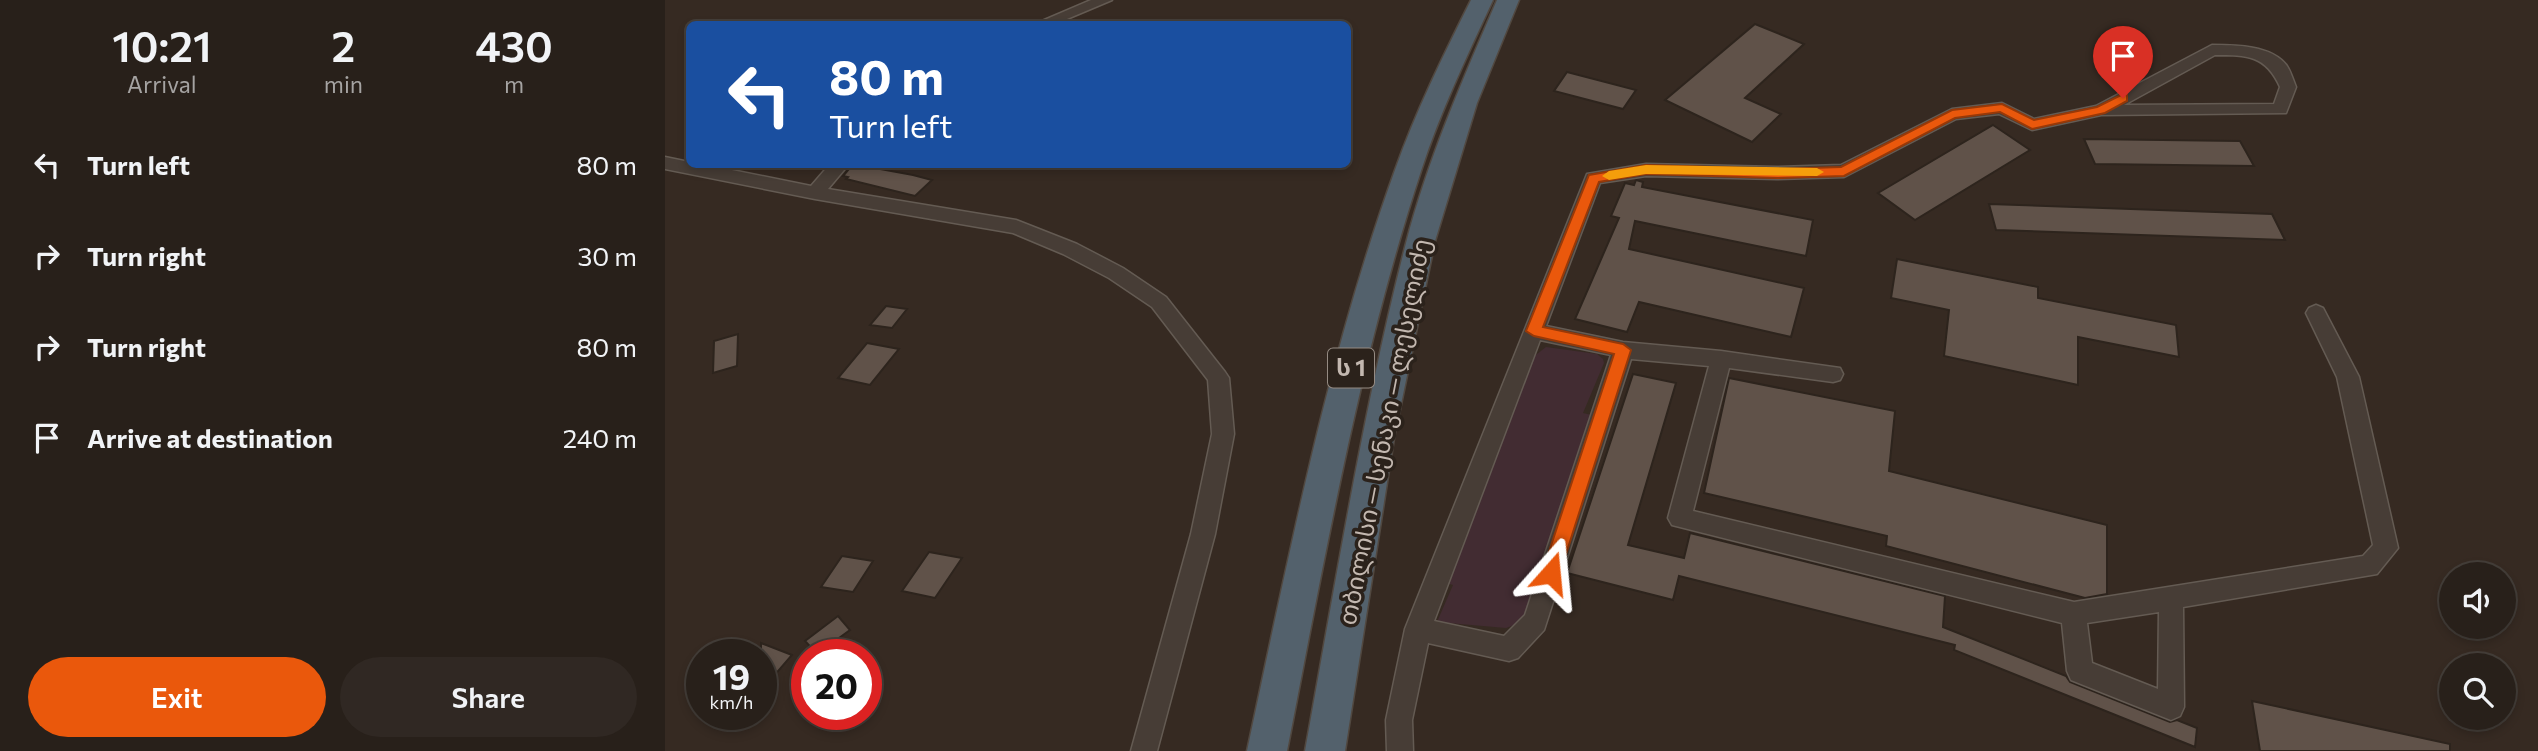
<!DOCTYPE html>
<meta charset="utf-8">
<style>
:root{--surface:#28201a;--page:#302823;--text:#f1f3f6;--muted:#a5a3a2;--line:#443e39;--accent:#ea580c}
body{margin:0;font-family:Commissioner,"Noto Sans Georgian",sans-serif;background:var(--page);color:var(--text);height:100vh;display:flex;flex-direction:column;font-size:26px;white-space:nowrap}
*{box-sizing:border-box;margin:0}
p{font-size:23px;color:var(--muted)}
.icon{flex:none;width:38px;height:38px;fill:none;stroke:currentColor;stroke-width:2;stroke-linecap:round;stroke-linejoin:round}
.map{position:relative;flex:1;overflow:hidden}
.side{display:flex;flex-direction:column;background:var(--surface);width:665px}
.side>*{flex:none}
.guide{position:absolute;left:21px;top:21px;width:665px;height:147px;border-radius:10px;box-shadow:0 4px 10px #0003,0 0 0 2px var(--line);background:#1a4fa0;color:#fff;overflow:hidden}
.fabs{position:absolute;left:1774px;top:562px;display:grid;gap:14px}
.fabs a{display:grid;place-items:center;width:77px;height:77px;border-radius:50%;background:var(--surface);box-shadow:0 4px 10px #0003,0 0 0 2px var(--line);font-size:35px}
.speed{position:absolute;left:21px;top:639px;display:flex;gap:14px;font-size:35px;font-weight:700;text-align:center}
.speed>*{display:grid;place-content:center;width:91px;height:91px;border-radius:50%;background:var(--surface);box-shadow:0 4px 10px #0003,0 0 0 2px var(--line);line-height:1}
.speed small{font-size:18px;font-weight:400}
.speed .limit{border:10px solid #d22;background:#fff;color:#111}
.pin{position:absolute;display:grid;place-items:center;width:60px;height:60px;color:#fff;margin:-72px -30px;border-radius:50% 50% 50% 0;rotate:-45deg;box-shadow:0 0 7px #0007}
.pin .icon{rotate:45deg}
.me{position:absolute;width:77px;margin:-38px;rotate:18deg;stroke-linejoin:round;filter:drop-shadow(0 0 5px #0008)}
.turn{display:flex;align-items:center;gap:24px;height:147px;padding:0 28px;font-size:32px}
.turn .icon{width:91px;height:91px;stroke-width:2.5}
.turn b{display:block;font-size:49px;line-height:60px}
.eta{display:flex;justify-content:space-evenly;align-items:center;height:119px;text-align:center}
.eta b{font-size:42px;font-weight:600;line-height:49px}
.action{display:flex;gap:14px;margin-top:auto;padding:14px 28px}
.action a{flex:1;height:80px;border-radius:42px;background:var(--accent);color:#fff;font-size:28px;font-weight:600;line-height:80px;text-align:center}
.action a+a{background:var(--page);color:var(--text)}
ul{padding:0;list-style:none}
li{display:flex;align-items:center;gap:21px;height:91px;padding:0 28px}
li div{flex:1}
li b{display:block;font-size:26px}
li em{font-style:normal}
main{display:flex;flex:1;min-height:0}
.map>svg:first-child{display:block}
.green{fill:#422c32}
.building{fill:#605249;stroke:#2d241d;stroke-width:2}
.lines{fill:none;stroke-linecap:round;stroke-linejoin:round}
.minor-casing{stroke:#645b53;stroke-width:3}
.highway-casing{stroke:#514840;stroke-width:3}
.minor{fill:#473d36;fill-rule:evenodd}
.highway{fill:#53616c;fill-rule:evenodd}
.route{fill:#ea580c;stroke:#983908;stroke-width:2}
.slow{fill:#f59e0b}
.labels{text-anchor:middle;stroke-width:7;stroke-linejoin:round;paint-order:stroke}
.shield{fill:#2b221b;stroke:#958b83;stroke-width:2}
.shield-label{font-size:23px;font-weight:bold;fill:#c3b8b0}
.street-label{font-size:24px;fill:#c3b8b0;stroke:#2b221b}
</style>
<main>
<section class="side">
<div class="eta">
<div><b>10:21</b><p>Arrival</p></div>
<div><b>2</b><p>min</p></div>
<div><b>430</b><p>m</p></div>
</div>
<ul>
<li><svg class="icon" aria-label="left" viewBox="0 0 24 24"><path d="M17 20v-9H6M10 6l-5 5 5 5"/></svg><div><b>Turn left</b></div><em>80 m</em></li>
<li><svg class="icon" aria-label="right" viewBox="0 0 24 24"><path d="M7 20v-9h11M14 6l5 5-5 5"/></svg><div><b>Turn right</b></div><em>30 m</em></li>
<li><svg class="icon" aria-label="right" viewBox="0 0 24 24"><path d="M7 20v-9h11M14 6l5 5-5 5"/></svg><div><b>Turn right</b></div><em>80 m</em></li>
<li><svg class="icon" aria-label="arrive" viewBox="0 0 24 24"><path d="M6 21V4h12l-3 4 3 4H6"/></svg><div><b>Arrive at destination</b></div><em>240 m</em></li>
</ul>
<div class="action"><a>Exit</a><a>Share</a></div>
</section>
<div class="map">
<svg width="1873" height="751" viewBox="0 0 1873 751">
<rect width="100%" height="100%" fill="#362a22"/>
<polygon class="green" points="881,347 932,354 938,359 939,363 918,413 931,416 860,614 855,623 841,628 772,622 788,585 778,582 867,358"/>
<g class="building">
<polygon points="1090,24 1139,44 1080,98 1116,114 1087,142 1000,100"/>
<polygon points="902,72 971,90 958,109 889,91"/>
<polygon points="1328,125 1365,150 1250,220 1213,193"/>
<polygon points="1419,139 1575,141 1589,166 1430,164"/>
<polygon points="188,164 248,175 267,180 250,196 181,179 183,177 178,176"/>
<polygon points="971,180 978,182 977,187 1148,220 1141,256 970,221 964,249 1139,288 1126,337 974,302 962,332 910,319 954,218 946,216 960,183 969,185"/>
<polygon points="1324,204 1607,214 1620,240 1331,230"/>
<polygon points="1232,259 1373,287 1373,298 1511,325 1514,357 1413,337 1413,385 1279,356 1284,310 1226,298"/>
<polygon points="221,306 242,309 227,328 205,325"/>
<polygon points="73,334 72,366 48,373 49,341"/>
<polygon points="202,343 234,349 205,385 173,378"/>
<polygon points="968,374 1011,383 963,545 1019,558 1025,533 1280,596 1278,627 1401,676 1405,682 1505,722 1512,720 1532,728 1530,747 1289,650 1290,645 1014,576 1008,600 902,573"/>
<polygon points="1064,378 1230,411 1224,471 1442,525 1442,594 1420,598 1221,546 1222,536 1039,493"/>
<polygon points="264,552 297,558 270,598 237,591"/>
<polygon points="177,556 208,561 188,592 156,587"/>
<polygon points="173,616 185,630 152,654 140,641"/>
<polygon points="96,643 127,655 96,691"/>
<polygon points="1587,701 1785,744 1785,751 1595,751"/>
</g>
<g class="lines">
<g class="minor-casing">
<g id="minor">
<polygon points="426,0 447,0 390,24 370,24"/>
<path d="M1547,45C1570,45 1607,45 1622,66C1626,72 1628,80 1631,87L1621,113L1436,115L1367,130L1334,114L1291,119L1179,177L1112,179L981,176L935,183L881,326L958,342L1056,351L1175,368L1178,374L1175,380L1168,382L1064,368L1028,511L1409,602L1698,556L1708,545L1672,377L1641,313L1644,308L1651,305L1658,308L1694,377L1733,548L1712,574L1518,607L1519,707L1515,716L1506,720L1406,680L1402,671L1397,623L1007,525L1003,518L1044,366L966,359L879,630L853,658L844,661L763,643L747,720L748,751H722L721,720L740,629L922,174L981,164L1112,167L1176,165L1287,109L1337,103L1369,119L1431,106ZM1550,55C1582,55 1601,55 1615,87L1609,104L1459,105ZM875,340L946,355L860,615L839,636L769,621ZM1494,612L1493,689L1427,663L1422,623Z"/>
<polygon points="0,157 24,162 24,164 37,164 146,186 165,164 184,164 163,189 351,220 412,244 458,268 501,297 560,372 564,378 569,434 550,534 492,751 466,751 526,534 547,434 543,380 487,307 444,278 398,254 348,233 150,199 0,169"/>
</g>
</g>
<g class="highway-casing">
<g id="highway">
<path d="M806,0H828C802,56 775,112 756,171C694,360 660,556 622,751H582C624,556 662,358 730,170C751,111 778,56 806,0Z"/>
<path d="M832,0H854L812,103L770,241L729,438L680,751H640C671,581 698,410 741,243C763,159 798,79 832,0Z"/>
</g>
</g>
<use href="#minor" class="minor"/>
<use href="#highway" class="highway"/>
</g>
<polygon class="route" points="1458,94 1462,95 1462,101 1440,113 1367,129 1335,112 1290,118 1179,176 1112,178 981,174 934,182 878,327 958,344 966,350 895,573 892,579 886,581 879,579 877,573 949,354 869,336 861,331 924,175 981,165 1112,169 1176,167 1287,110 1337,104 1369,120 1432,107"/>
<polygon class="slow" points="981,165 1152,168 1159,172 1152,176 981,174 944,180 937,176 944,171"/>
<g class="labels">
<rect class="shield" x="663" y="348.5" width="46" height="39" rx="5"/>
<g class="shield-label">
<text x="686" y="376">ს 1</text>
</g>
<g class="street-label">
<text transform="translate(720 432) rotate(-79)" y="8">თბილისი — სენაკი — ლესელიძე</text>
</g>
</g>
</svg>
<div class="fabs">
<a><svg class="icon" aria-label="sound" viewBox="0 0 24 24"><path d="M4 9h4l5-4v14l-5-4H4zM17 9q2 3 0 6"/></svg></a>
<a><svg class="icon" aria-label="search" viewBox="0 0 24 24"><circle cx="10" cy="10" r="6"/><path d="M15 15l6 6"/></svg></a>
</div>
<div class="speed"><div>19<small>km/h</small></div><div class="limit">20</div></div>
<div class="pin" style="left:1458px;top:98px;background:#d93025"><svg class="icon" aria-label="arrive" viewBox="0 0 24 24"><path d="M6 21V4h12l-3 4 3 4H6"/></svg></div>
<svg class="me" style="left:886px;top:573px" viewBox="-20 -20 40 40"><path d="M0-17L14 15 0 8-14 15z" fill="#ea580c" stroke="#fff" stroke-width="4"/></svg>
<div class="guide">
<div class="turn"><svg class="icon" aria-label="left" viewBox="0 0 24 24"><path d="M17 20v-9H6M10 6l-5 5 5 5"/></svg><div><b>80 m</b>Turn left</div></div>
</div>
</div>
</main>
